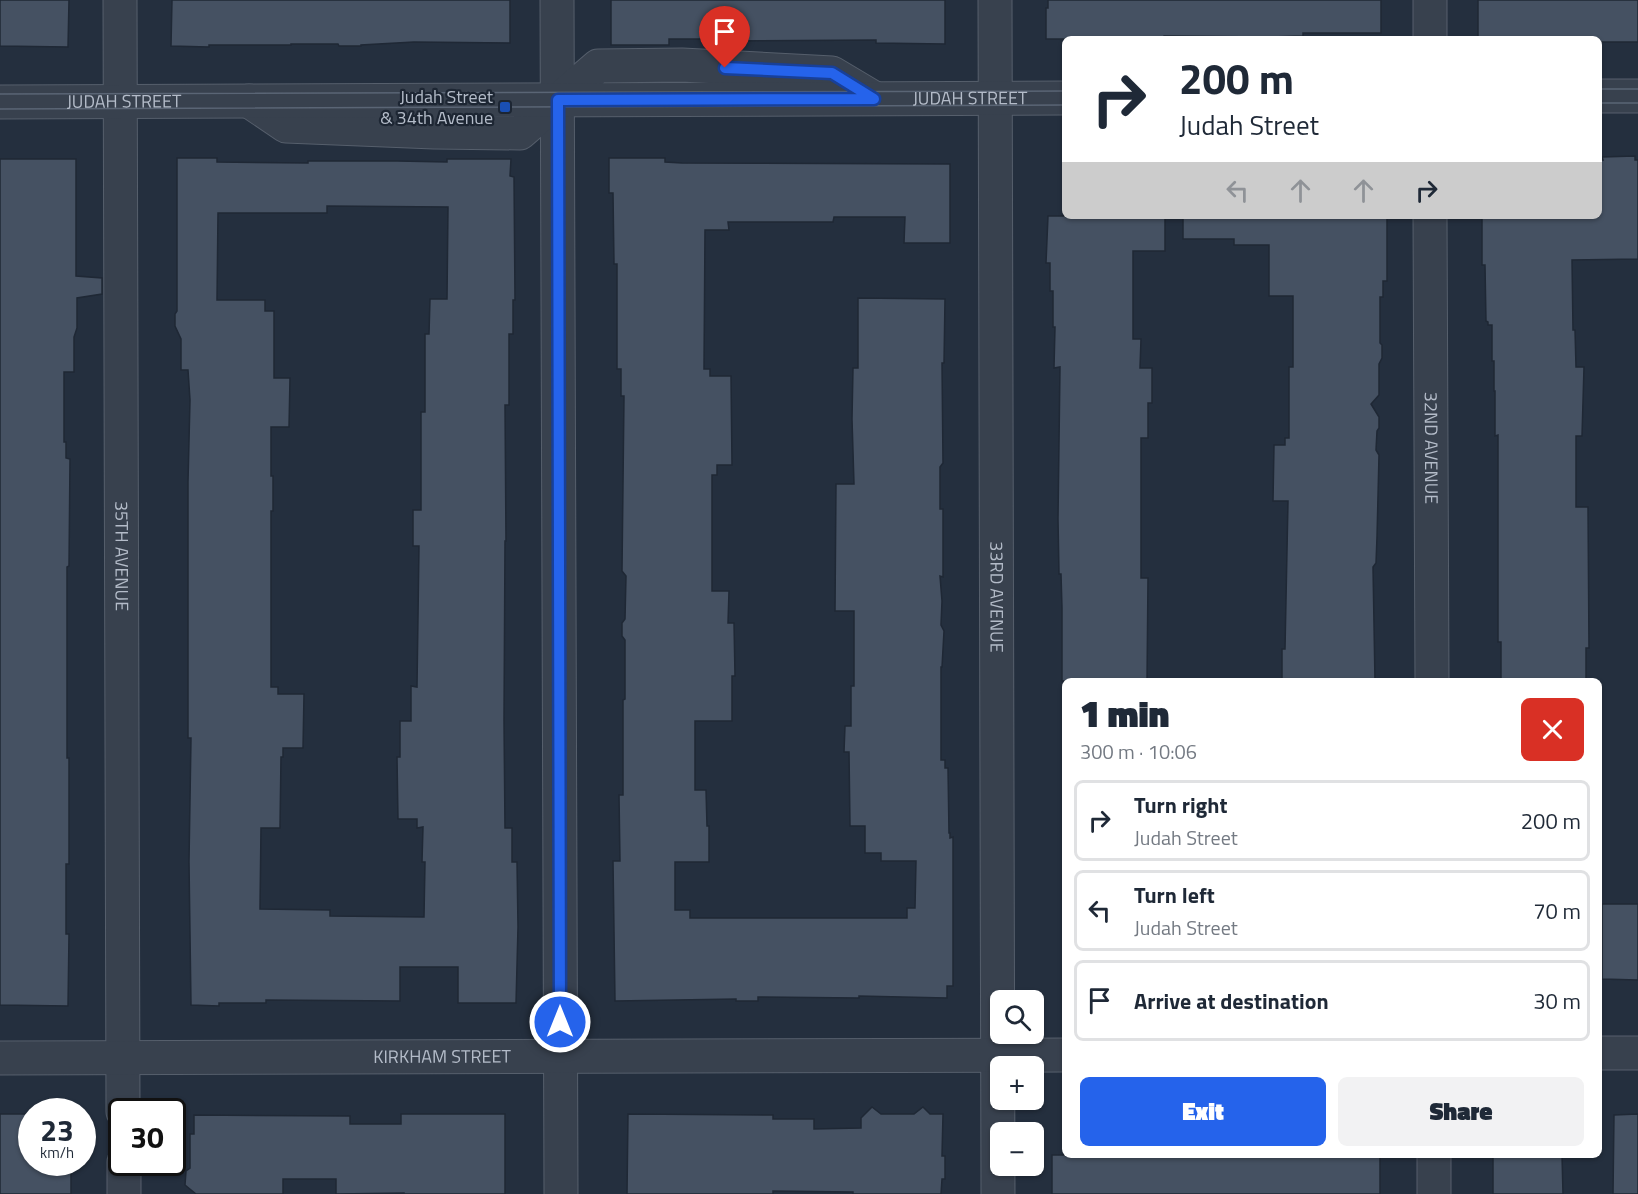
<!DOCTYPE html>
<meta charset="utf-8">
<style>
:root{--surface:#fff;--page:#f2f2f3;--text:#1f2937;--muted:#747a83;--line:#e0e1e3;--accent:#2563eb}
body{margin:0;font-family:"Titillium Web",sans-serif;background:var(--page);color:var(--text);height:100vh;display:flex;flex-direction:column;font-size:22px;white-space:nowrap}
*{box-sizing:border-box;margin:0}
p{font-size:20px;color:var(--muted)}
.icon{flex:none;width:33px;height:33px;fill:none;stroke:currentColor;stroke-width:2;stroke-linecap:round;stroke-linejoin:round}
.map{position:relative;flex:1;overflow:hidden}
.sheet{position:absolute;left:1062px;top:678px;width:540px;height:480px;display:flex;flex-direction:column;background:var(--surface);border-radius:9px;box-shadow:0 2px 4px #0004}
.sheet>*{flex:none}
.hud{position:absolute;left:1062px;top:36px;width:540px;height:183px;border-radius:9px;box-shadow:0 2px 4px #0004;background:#fff;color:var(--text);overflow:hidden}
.tools{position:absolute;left:990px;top:990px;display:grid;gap:12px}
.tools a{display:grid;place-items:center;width:54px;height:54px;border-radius:9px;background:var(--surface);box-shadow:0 2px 4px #0004;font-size:30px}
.speed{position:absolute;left:18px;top:1098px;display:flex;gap:12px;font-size:30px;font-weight:700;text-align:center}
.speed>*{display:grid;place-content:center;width:78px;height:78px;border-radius:50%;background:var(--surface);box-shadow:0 2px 4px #0004;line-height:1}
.speed small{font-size:15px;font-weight:400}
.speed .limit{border:3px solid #111;border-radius:9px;background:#fff;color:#111}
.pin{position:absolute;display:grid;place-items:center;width:51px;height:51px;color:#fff;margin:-62px -26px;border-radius:50% 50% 50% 0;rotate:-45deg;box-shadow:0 0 6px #0007}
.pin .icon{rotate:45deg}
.me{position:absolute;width:66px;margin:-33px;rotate:0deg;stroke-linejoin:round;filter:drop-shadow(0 0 4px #0008)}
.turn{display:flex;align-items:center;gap:21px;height:126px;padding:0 18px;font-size:27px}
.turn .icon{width:78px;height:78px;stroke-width:2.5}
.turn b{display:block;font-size:42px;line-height:51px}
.lanes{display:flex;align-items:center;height:57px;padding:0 18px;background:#0003;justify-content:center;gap:30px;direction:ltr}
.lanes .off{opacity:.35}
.round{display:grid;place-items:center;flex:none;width:63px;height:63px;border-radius:9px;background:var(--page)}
.summary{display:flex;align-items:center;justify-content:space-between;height:102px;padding:0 18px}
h1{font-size:36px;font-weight:800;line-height:45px}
.primary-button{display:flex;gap:12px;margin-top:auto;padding:12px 18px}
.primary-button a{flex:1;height:69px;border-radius:9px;background:var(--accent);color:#fff;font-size:24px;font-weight:800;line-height:69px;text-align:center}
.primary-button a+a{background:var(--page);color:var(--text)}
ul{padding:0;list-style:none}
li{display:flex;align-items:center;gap:18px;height:81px;margin:0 12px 9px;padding:0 6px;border:3px solid var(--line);border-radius:9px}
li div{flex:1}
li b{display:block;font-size:22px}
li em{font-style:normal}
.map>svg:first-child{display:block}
.building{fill:#455162;stroke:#1f2835;stroke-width:1.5;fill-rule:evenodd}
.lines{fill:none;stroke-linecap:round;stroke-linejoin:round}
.minor-casing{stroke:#565f6c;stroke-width:35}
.minor{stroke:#38414e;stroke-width:33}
.tram{stroke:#5a6575;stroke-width:1.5}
.route-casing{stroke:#184099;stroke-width:15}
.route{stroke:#2563eb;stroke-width:10}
.transit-dot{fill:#1a4fb4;stroke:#1d2633;stroke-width:2}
.labels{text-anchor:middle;stroke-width:4.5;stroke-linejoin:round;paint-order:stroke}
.poi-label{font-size:18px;fill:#b4bcc9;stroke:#1d2633;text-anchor:end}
.street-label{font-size:18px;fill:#b4bcc9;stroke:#1d2633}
</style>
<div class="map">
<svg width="1638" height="1194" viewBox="0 0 1638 1194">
<rect width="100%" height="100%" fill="#242f3e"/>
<g class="building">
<polygon points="0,0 69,0 68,47 0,46"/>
<polygon points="172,0 510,0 510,43 414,42 361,45 361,46 339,46 338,44 291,44 291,45 209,45 209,47 171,46"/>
<polygon points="611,0 945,0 945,44 876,43 876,40 722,41 722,39 669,39 669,45 611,45"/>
<polygon points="1048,0 1381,0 1381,33 1303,33 1303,36 1266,37 1164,36 1162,39 1046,39 1046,8 1048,8"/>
<polygon points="1478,0 1638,0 1638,42 1599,42 1599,39 1478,39"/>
<polygon points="1635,156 1635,160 1638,160 1638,259 1572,260 1573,330 1575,330 1576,367 1584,367 1582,436 1576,436 1576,507 1588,507 1589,648 1586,648 1586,681 1501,681 1501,642 1498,642 1498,435 1495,436 1495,391 1494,391 1494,361 1492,361 1492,325 1488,325 1488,322 1486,321 1485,265 1482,265 1482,216 1599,216 1599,160 1603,160 1602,157"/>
<path d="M177,158H217V162L308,163V161H397L447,162V159H511L510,176L514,177L515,300H513V334H509V405H505L506,541H505L504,721L505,828H512V862H517L518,927L516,1003H458V967H400V1001L266,1000V1003H219V1006L191,1005L189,862L191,738H188V482L190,400L188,370H181V339L175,326V314L177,311ZM327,206L448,207L447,299H430L429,334H425V412H421V510H413V546H419L417,687L411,686V721H400V757H397L398,819H417V828L423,827L422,862H425L424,917L330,916V910L260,909L261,828H280L281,757H283V748H303L304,694H278V687H271V511H273V476H271V427H289L290,378H274V311H265V300H217L218,213H327Z"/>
<polygon points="609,158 665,158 665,162 682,163 950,164 950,243 904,243 905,217 834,217 833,222 728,222 729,230 705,230 704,369 710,369 710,376 731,376 732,465 717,465 717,475 712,475 712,591 729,591 728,623 734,623 735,676 732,676 732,721 695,721 695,790 706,790 707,826 709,826 709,862 675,862 675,910 690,910 690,918 907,918 907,908 915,908 916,861 881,861 881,853 865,853 865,826 850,826 849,752 844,752 845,726 851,726 851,686 854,686 854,611 835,611 836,484 854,484 852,419 853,368 858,368 858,298 945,299 944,363 942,363 943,463 940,467 940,509 943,509 943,577 940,576 942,601 941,625 944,631 942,667 941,667 941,760 945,760 945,768 948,768 949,833 950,833 950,838 953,837 953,986 947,986 947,998 859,996 859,998 758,997 758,1001 736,1001 736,999 615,1001 613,861 620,861 619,795 623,795 623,700 625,699 625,640 622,636 622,623 625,619 626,576 622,571 624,396 621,396 621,369 617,369 617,264 614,264 613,193 609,193"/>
<polygon points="0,159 76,159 76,276 102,278 102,294 77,298 77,328 74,337 74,372 64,372 64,442 66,442 66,458 70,459 69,566 67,567 67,758 69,758 69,864 66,864 66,934 69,934 68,1006 0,1005"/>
<polygon points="1048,216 1165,216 1165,251 1133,251 1133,339 1141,339 1140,368 1152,368 1152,403 1148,403 1148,438 1141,438 1141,578 1148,578 1147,681 1062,681 1062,608 1061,574 1059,574 1058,519 1060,367 1054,368 1055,327 1053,327 1053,291 1050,291 1050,263 1046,263"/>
<polygon points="1183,216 1387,216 1387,281 1383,281 1383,297 1380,297 1380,343 1382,345 1382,358 1379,364 1379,395 1371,404 1379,417 1379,428 1377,431 1376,450 1379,455 1377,537 1376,563 1373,567 1375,681 1282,681 1282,649 1285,649 1288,501 1273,501 1274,445 1285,445 1285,438 1289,438 1289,367 1293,367 1293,296 1269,296 1269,245 1234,245 1234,239 1183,239"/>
<polygon points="1602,904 1638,904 1638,980 1602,979"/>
<polygon points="872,1107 881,1114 914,1114 923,1107 930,1114 943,1114 942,1156 945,1156 945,1179 942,1179 941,1194 853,1194 853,1192 773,1191 773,1194 627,1194 628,1114 773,1115 773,1119 814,1119 814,1129 861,1128 861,1118"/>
<polygon points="0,1114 32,1114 32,1162 71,1162 71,1194 0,1194"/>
<polygon points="401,1114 505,1114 505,1194 404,1194 404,1193 336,1194 336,1179 283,1179 283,1194 196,1194 185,1185 186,1171 190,1168 190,1134 194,1134 194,1115 350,1116 350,1124 401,1124"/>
<polygon points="1638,1114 1638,1194 1613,1194 1614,1115"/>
<rect x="1052" y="1155" width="328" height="39"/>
<polygon points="1493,1155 1562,1155 1563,1194 1493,1194"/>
</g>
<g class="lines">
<g class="minor-casing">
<g id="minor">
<path id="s1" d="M120,0L123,1112"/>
<polyline points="557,0 561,1194"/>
<path id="s2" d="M995,0L998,1194"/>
<polyline points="1430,0 1430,39"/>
<polyline points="1599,96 1638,96"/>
<polyline points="249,101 286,126 434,132 520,133 598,66 682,65 832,73 874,98"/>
<path id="s3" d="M0,102L1065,98"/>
<path id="s4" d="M1430,216L1432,681"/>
<polyline points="1599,1053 1638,1053"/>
<path id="s5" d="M0,1058L1065,1055"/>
<polyline points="1434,1155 1434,1194"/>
<polyline points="124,1162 124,1194"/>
</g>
</g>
<use href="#minor" class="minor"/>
<g class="tram">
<polyline points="1599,89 1638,89"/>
<polyline points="0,94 1065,91"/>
<polyline points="1599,103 1638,103"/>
<polyline points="0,109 1065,105"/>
</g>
</g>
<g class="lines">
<g class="route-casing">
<polyline id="route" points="560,1022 558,100 874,99 832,73 725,68"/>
</g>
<use href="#route" class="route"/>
</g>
<rect class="transit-dot" x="499" y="101" width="12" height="12" rx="3"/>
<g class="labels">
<g class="poi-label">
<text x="493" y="103">Judah Street<tspan x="493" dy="21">&amp; 34th Avenue</tspan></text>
</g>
<g class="street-label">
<text dy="6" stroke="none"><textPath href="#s3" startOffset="970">JUDAH STREET</textPath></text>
<text dy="6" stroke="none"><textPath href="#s3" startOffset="124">JUDAH STREET</textPath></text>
<text dy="6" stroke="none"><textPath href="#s4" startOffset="232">32ND AVENUE</textPath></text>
<text dy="6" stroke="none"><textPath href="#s1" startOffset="556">35TH AVENUE</textPath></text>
<text dy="6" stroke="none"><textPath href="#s2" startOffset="597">33RD AVENUE</textPath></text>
<text dy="6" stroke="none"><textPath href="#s5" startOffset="442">KIRKHAM STREET</textPath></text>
</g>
</g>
</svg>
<div class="tools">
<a><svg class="icon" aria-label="search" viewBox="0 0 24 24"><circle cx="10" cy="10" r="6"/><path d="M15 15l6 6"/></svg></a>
<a>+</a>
<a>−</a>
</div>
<div class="speed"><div>23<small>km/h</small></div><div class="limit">30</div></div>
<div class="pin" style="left:725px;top:68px;background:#d93025"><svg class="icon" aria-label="arrive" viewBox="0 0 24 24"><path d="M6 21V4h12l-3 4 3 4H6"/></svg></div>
<svg class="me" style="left:560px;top:1022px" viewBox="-20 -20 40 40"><circle r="17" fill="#2563eb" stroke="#fff" stroke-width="3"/><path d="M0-11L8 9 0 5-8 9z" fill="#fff"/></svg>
<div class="hud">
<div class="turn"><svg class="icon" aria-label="right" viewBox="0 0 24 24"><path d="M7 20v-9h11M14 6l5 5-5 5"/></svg><div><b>200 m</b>Judah Street</div></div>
<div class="lanes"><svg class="icon off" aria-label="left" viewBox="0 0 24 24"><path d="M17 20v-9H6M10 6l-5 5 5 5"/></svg><svg class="icon off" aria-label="ahead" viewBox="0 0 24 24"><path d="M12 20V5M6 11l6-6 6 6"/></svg><svg class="icon off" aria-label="ahead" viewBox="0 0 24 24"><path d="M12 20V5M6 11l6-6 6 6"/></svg><svg class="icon" aria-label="right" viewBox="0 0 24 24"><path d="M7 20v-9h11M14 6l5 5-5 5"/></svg></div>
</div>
<section class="sheet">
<div class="summary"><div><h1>1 min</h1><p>300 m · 10:06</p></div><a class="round" style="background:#d93025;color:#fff"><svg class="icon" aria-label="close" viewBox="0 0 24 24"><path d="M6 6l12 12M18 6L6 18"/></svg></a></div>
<ul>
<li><svg class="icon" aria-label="right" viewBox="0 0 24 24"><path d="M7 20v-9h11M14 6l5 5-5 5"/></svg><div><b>Turn right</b><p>Judah Street</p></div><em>200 m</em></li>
<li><svg class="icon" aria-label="left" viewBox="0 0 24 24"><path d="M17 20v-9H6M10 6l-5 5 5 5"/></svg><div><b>Turn left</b><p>Judah Street</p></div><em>70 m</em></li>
<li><svg class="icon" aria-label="arrive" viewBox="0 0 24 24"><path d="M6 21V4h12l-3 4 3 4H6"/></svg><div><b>Arrive at destination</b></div><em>30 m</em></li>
</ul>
<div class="primary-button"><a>Exit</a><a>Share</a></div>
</section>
</div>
